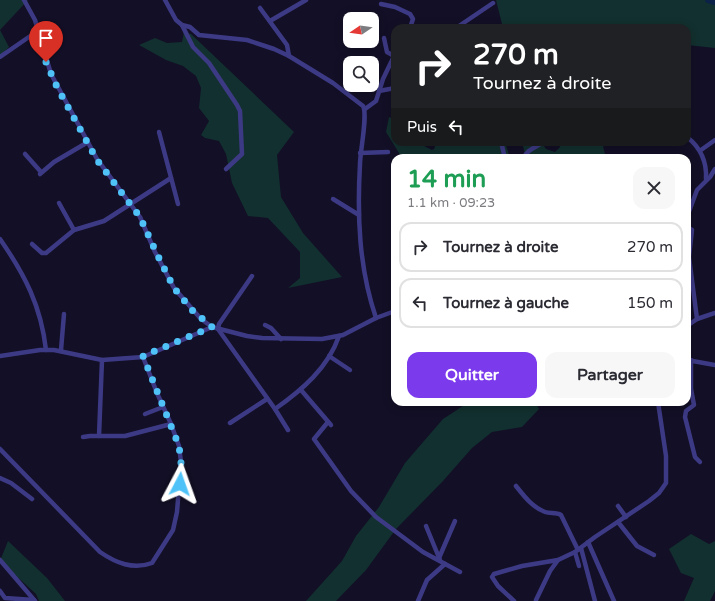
<!DOCTYPE html>
<html lang="fr">
<meta charset="utf-8">
<style>
:root{--surface:#fff;--page:#f7f7f7;--text:#2b2b33;--muted:#7c7c81;--line:#e1e1e2;--accent:#7c3aed}
body{margin:0;font-family:"Varela Round",sans-serif;background:var(--page);color:var(--text);height:100vh;display:flex;flex-direction:column;font-size:15px;white-space:nowrap}
*{box-sizing:border-box;margin:0}
p{font-size:13px;color:var(--muted)}
.icon{flex:none;width:22px;height:22px;fill:none;stroke:currentColor;stroke-width:2;stroke-linecap:round;stroke-linejoin:round}
.map{position:relative;flex:1;overflow:hidden}
.side{position:absolute;left:391px;top:154px;width:300px;height:252px;display:flex;flex-direction:column;background:var(--surface);border-radius:12px;box-shadow:0 2px 10px #0003}
.side>*{flex:none}
.top-card{position:absolute;left:391px;top:24px;width:300px;height:122px;border-radius:12px;box-shadow:0 2px 10px #0003;background:#202124;color:#fff;overflow:hidden}
.needle{width:26px;rotate:257deg}
.tools{position:absolute;left:343px;top:12px;display:grid;gap:8px}
.tools a{display:grid;place-items:center;width:36px;height:36px;border-radius:8px;background:var(--surface);box-shadow:0 2px 10px #0003;font-size:20px}
.pin{position:absolute;display:grid;place-items:center;width:34px;height:34px;color:#fff;margin:-41px -17px;border-radius:50% 50% 50% 0;rotate:-45deg;box-shadow:0 0 4px #0007}
.pin .icon{rotate:45deg}
.me{position:absolute;width:44px;margin:-22px;rotate:4deg;stroke-linejoin:round;filter:drop-shadow(0 0 3px #0008)}
.turn{display:flex;align-items:center;gap:14px;height:84px;padding:0 16px;font-size:18px}
.turn .icon{width:52px;height:52px;stroke-width:2.5}
.turn b{display:block;font-size:28px;line-height:34px}
.then{display:flex;align-items:center;height:38px;padding:0 16px;background:#0003;gap:8px;font-size:15px}
.round{display:grid;place-items:center;flex:none;width:42px;height:42px;border-radius:12px;background:var(--page)}
.summary{display:flex;align-items:center;justify-content:space-between;height:68px;padding:0 16px}
h1{font-size:24px;font-weight:700;line-height:30px;color:#1e9e55}
.cta{display:flex;gap:8px;margin-top:auto;padding:8px 16px}
.cta a{flex:1;height:46px;border-radius:12px;background:var(--accent);color:#fff;font-size:16px;font-weight:700;line-height:46px;text-align:center}
.cta a+a{background:var(--page);color:var(--text)}
ul{padding:0;list-style:none}
li{display:flex;align-items:center;gap:12px;height:50px;margin:0 8px 6px;padding:0 8px;border:2px solid var(--line);border-radius:12px}
li div{flex:1}
li b{display:block;font-size:15px}
li em{font-style:normal}
.map>svg:first-child{display:block}
.green{fill:#12302f}
.lines{fill:none;stroke-linecap:round;stroke-linejoin:round}
.river{stroke:#0c2248;stroke-width:6}
.minor{stroke:#3d3a85;stroke-width:4.5}
.route{stroke:#4fc3f7;stroke-width:7;stroke-dasharray:0 12.6}
</style>
<div class="map">
<svg width="715" height="601" viewBox="0 0 715 601">
<rect width="100%" height="100%" fill="#130f26"/>
<g class="green">
<polygon points="0,0 28,0 0,30 9,47 0,56"/>
<polygon points="496,0 715,0 715,48 687,45 687,28 503,28"/>
<polygon points="184,32 191,34 294,132 277,155 281,197 303,233 342,277 288,288 300,278 300,252 268,218 248,216 232,183 226,154 219,141 205,138 201,135 209,121 199,108 201,88 196,76 183,66 166,60 139,45 155,38 167,43 182,42"/>
<polygon points="389,117 395,120 395,142 422,142 424,146 432,150 434,149 437,142 505,142 510,158 402,158 386,132"/>
<polygon points="522,142 541,142 546,149 555,152 560,147 561,142 602,142 606,158 526,158"/>
<polygon points="469,402 535,402 539,409 522,427 492,432 472,448 443,481 396,529 366,570 336,601 306,601 342,561 356,536 379,507 405,463 443,419"/>
<polygon points="691,534 709,544 715,541 715,591 710,601 684,601 694,578 681,573 669,549"/>
<polygon points="8,541 47,578 65,601 39,601 36,594 0,561"/>
</g>
<g class="lines">
<polyline class="river" points="708,0 715,2"/>
<g class="minor">
<polyline points="24,0 35,20 51,74 97,159 140,217 155,252 174,288 201,319 212,327 247,336 262,338 322,339 343,335 376,318 395,311"/>
<path d="M165,0L176,20L182,25L190,27L199,35L247,40L274,49L289,56L333,83L363,106C368,114 360,152 360,164C357,216 359,268 376,318"/>
<polyline points="381,4 395,7 410,14 413,19 410,28"/>
<polyline points="260,8 287,45 289,56"/>
<polyline points="270,21 306,0"/>
<polyline points="182,25 193,47 209,63 237,105 240,111 242,154 226,169"/>
<polyline points="456,28 493,3"/>
<polyline points="384,38 387,52 394,56"/>
<polyline points="0,57 39,30"/>
<polyline points="379,91 395,88"/>
<polyline points="365,109 376,101 383,79 395,54"/>
<polyline points="159,132 178,204"/>
<path d="M687,137C701,148 707,161 706,179"/>
<polyline points="501,142 505,158"/>
<polyline points="701,150 715,140"/>
<polyline points="360,153 388,152"/>
<polyline points="25,154 41,172"/>
<path d="M524,158C527,149 536,148 543,142"/>
<polyline points="40,174 54,162 88,142"/>
<polyline points="333,199 359,215"/>
<polyline points="59,203 74,230"/>
<polyline points="687,217 697,190 710,177 715,169"/>
<polyline points="687,227 692,230 689,257 697,319"/>
<path d="M0,239C25,275 41,306 46,350"/>
<polyline points="32,244 42,253 46,253 74,230 104,221 171,178"/>
<polyline points="252,276 219,324 218,329 275,409 288,430"/>
<polyline points="265,325 271,328 281,339"/>
<polyline points="687,326 697,319 715,313"/>
<polyline points="61,350 64,314"/>
<polyline points="0,356 40,350 54,350 102,360 143,357 212,327"/>
<polyline points="329,356 350,370"/>
<polyline points="687,360 715,365"/>
<polyline points="691,360 691,389 694,405 686,411 685,417 695,457 700,462"/>
<polyline points="301,390 331,425"/>
<path d="M275,409C302,390 328,368 339,336"/>
<polyline points="145,414 163,407"/>
<polyline points="328,422 314,439 351,491 376,517 423,552 460,572"/>
<polyline points="230,423 267,399"/>
<polyline points="99,436 102,360"/>
<polyline points="83,437 90,436 125,436 171,424"/>
<path d="M0,449L100,552C116,563 133,570 152,563L173,530L177,512L181,462L179,446L171,424L157,393L143,357"/>
<polyline points="0,478 11,483 32,499"/>
<path d="M516,486C524,496 532,507 545,512C550,514 556,512 561,515L578,550"/>
<polyline points="618,506 626,517"/>
<polyline points="618,522 637,546 654,555"/>
<polyline points="426,526 440,560"/>
<polyline points="588,542 614,601"/>
<polyline points="581,548 595,601"/>
<polyline points="575,552 579,566"/>
<polyline points="439,558 455,521"/>
<polyline points="0,560 35,601"/>
<polyline points="0,591 5,598 34,600"/>
<polyline points="536,600 550,571 558,560 575,552 595,537 649,501 659,493 666,483 666,456 658,402"/>
<polyline points="418,601 427,580 445,564"/>
<polyline points="514,601 498,586 492,577 494,574 522,566 558,560"/>
</g>
</g>
<g class="lines">
<polyline class="route" points="46,62 57,87 97,160 140,217 156,252 174,288 192,310 212,327 143,356 179,446 181,462 180,484"/>
</g>
</svg>
<div class="tools">
<a><svg class="needle" viewBox="-14 -14 28 28"><path d="M0-13l5 13h-10z" fill="#e53935"/><path d="M0 13l5-13h-10z" fill="#7c7c81"/></svg></a>
<a><svg class="icon" aria-label="search" viewBox="0 0 24 24"><circle cx="10" cy="10" r="6"/><path d="M15 15l6 6"/></svg></a>
</div>
<div class="pin" style="left:46px;top:62px;background:#d93025"><svg class="icon" aria-label="arrive" viewBox="0 0 24 24"><path d="M6 21V4h12l-3 4 3 4H6"/></svg></div>
<svg class="me" style="left:180px;top:484px" viewBox="-20 -20 40 40"><path d="M0-17L14 15 0 8-14 15z" fill="#4fc3f7" stroke="#fff" stroke-width="4"/></svg>
<div class="top-card">
<div class="turn"><svg class="icon" aria-label="right" viewBox="0 0 24 24"><path d="M7 20v-9h11M14 6l5 5-5 5"/></svg><div><b>270 m</b>Tournez à droite</div></div>
<div class="then">Puis<svg class="icon" aria-label="left" viewBox="0 0 24 24"><path d="M17 20v-9H6M10 6l-5 5 5 5"/></svg></div>
</div>
<section class="side">
<div class="summary"><div><h1>14 min</h1><p>1.1 km · 09:23</p></div><a class="round"><svg class="icon" aria-label="close" viewBox="0 0 24 24"><path d="M6 6l12 12M18 6L6 18"/></svg></a></div>
<ul>
<li><svg class="icon" aria-label="right" viewBox="0 0 24 24"><path d="M7 20v-9h11M14 6l5 5-5 5"/></svg><div><b>Tournez à droite</b></div><em>270 m</em></li>
<li><svg class="icon" aria-label="left" viewBox="0 0 24 24"><path d="M17 20v-9H6M10 6l-5 5 5 5"/></svg><div><b>Tournez à gauche</b></div><em>150 m</em></li>
</ul>
<div class="cta"><a>Quitter</a><a>Partager</a></div>
</section>
</div>
